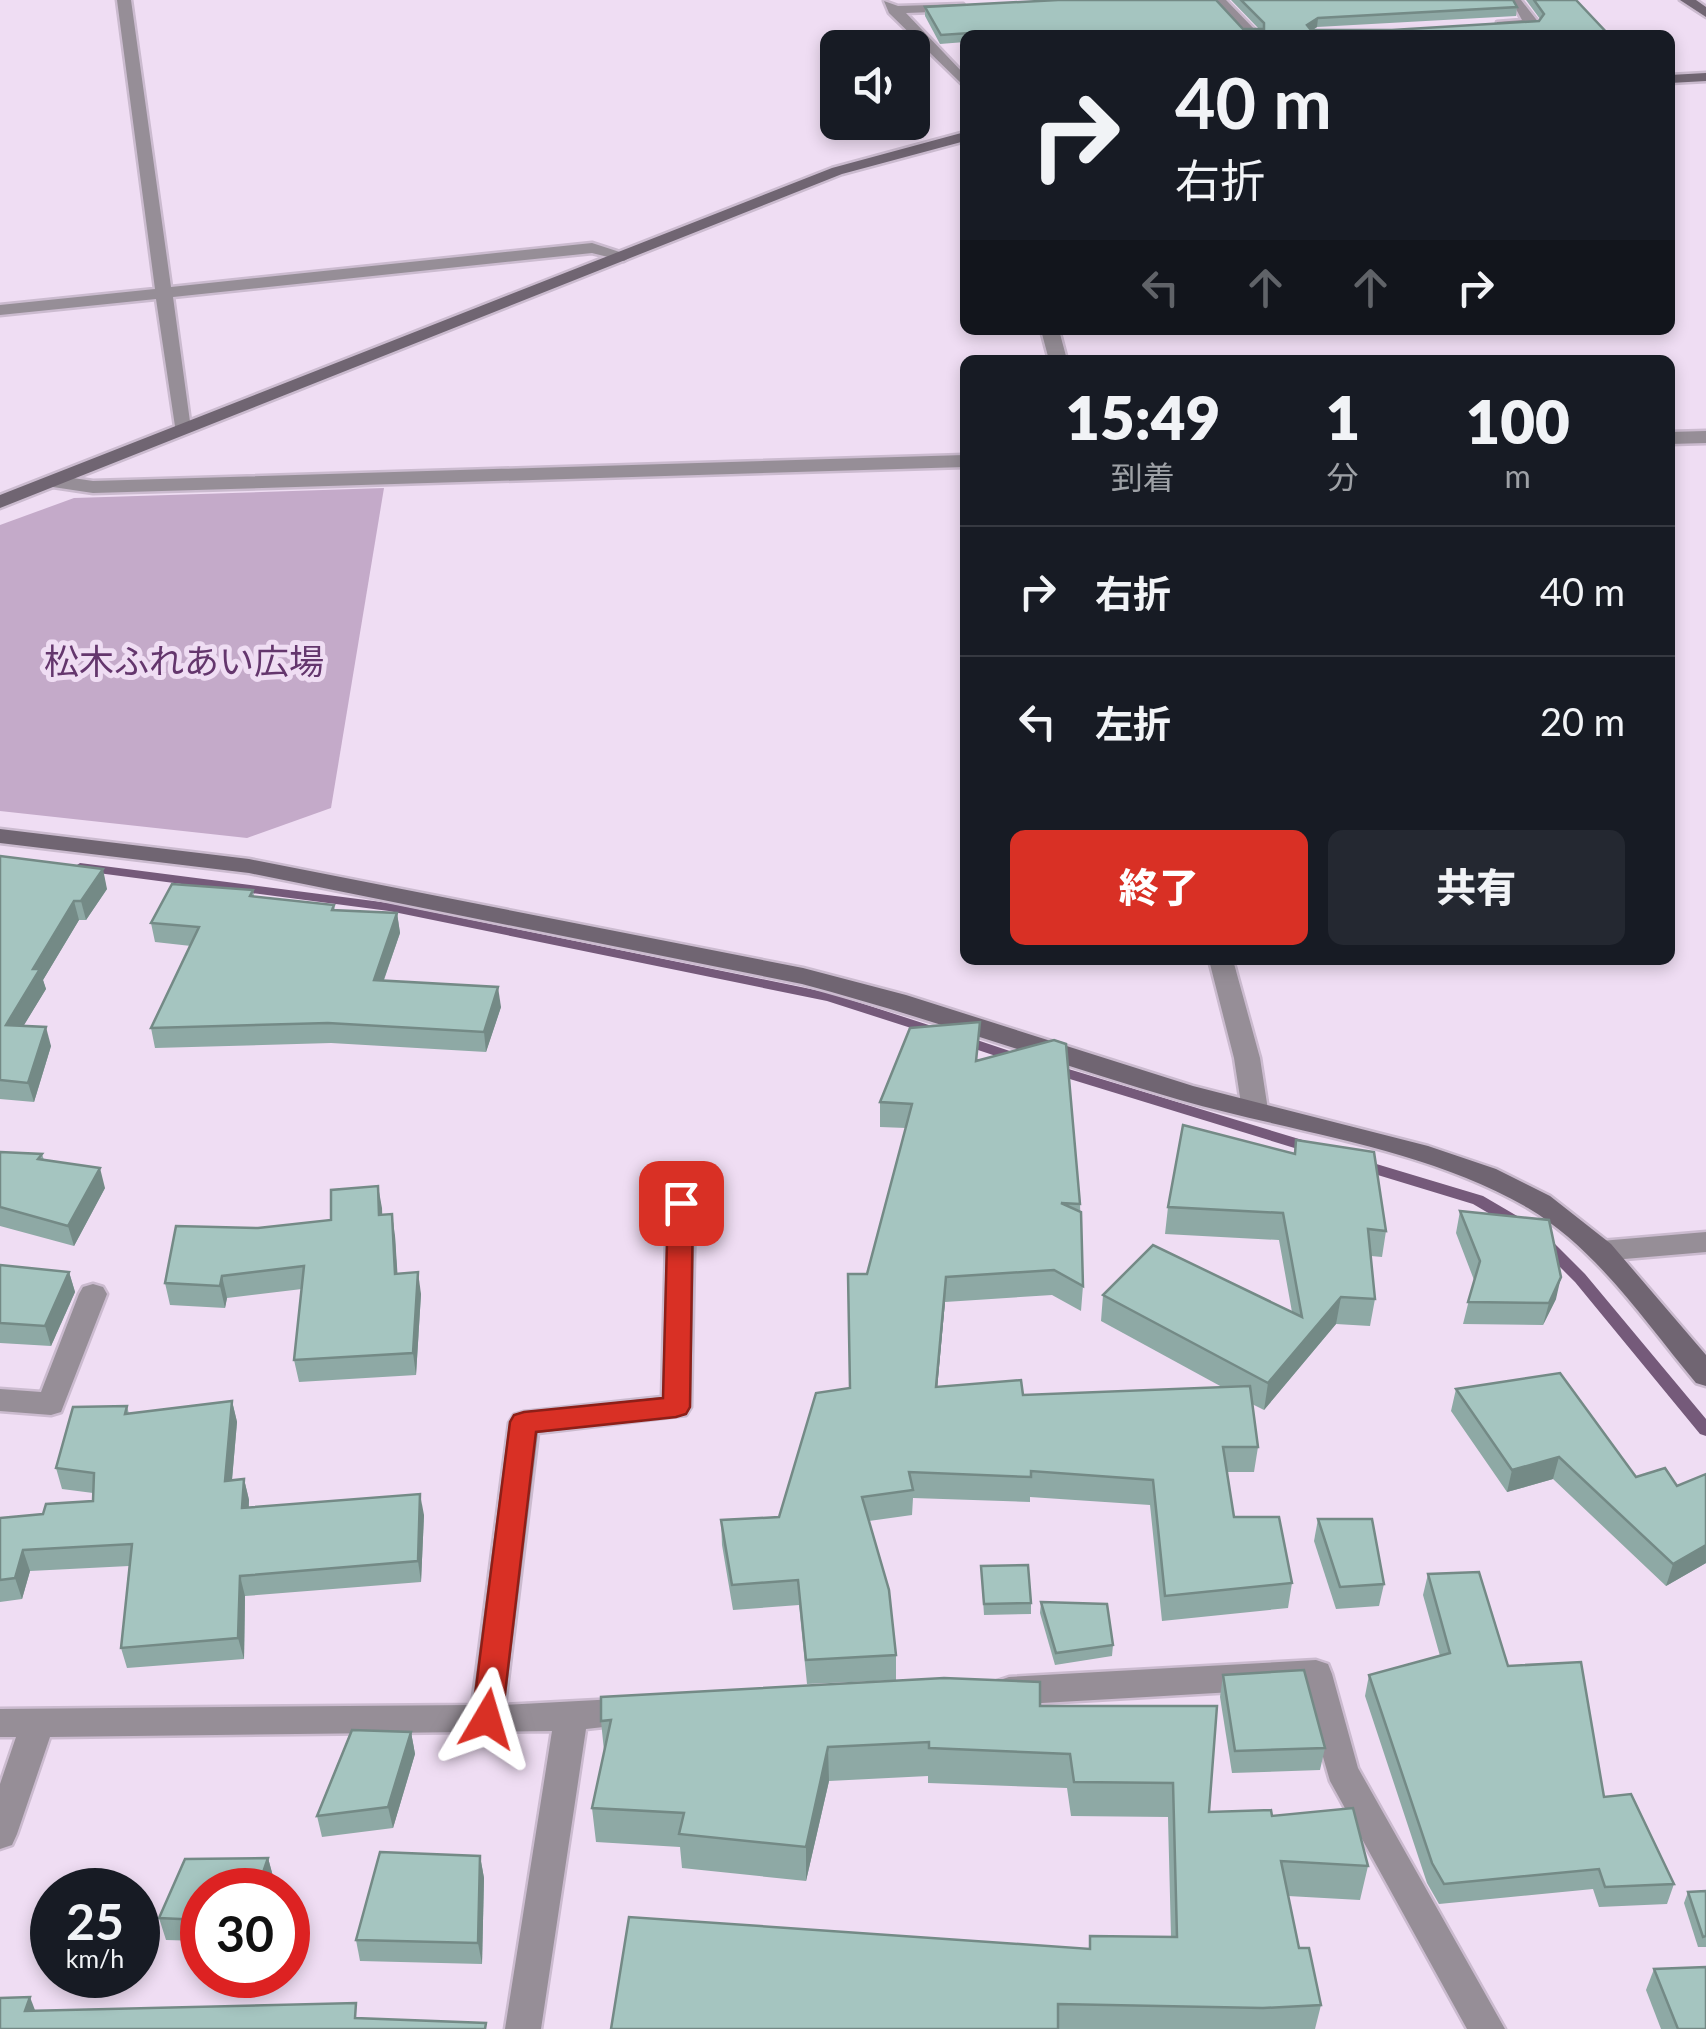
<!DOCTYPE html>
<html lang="ja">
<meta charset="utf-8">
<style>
:root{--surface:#171b24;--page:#242831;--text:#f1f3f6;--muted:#9ea1a6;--line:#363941;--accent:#d93025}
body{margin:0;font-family:Lato,"Noto Sans JP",sans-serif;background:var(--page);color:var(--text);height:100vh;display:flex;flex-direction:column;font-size:38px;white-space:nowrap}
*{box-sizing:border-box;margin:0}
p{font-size:32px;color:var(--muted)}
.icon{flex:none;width:55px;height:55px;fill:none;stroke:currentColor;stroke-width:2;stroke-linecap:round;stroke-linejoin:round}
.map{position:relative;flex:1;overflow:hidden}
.panel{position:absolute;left:960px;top:355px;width:715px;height:610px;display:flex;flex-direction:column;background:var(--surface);border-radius:15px;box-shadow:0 5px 15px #0003}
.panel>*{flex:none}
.hud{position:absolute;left:960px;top:30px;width:715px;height:305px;border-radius:15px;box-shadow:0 5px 15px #0003;background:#171b24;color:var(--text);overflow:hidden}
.tools{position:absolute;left:820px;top:30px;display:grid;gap:20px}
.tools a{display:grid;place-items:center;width:110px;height:110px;border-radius:15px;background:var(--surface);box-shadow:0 5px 15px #0003;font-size:50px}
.speed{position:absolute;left:30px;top:1868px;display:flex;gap:20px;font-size:50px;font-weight:700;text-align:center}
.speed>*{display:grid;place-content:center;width:130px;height:130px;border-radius:50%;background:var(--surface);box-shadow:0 5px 15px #0003;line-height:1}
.speed small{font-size:25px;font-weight:400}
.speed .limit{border:15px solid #d22;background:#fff;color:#111}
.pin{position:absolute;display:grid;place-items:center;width:85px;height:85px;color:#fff;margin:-42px;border-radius:20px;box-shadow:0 5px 15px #0006}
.me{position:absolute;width:110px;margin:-55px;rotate:7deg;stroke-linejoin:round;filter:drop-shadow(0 0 8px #0008)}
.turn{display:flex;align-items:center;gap:35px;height:210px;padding:0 50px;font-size:45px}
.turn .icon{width:130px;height:130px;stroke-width:2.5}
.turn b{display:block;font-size:70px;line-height:85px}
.lanes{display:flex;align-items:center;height:95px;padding:0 50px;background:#0003;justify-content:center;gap:50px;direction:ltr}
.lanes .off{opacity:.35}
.eta{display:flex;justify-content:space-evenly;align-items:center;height:170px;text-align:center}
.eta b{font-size:60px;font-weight:800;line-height:70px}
.primary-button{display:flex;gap:20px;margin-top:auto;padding:20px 50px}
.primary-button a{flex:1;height:115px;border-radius:15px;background:var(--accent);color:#fff;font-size:40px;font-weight:800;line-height:115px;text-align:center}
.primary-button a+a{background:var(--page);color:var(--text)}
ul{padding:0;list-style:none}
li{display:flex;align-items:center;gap:30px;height:130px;padding:0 50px;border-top:2px solid var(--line)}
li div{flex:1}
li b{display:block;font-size:38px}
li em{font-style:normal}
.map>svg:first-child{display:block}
.green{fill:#c4aac9}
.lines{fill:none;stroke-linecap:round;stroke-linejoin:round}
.stream{fill:#755a7a;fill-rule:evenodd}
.street-casing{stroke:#cbbbcf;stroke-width:5}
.secondary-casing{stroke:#cbbbcf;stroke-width:5}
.street{fill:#968e97;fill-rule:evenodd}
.secondary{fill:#706572;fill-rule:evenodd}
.wall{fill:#8ea9a5}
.shaded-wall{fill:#748a86}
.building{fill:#a5c5c0;stroke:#748a86;stroke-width:2.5}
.route{fill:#d93025;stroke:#8d1f18;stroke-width:2.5}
.labels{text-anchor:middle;stroke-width:10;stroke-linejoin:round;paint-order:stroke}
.park-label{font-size:35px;fill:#64366d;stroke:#efddf3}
</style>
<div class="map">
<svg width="1706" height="2029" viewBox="0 0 1706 2029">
<rect width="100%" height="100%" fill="#efddf3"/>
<polygon class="green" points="384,488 331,808 247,838 0,811 0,525 74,498"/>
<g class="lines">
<g class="stream">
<polygon points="80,863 389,903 830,993 941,1029 943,1032 936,1036 827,1001 389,911 75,870 74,867"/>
<polygon points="962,1035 1022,1055 1024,1058 1017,1063 957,1043 955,1040 957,1037"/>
<polygon points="1052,1064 1319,1145 1321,1149 1314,1154 1047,1072 1045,1069 1047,1066"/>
<polygon points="1363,1160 1483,1196 1524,1220 1527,1224 1524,1228 1514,1228 1473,1204 1358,1169 1356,1165 1358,1161"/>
<polygon points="1545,1238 1550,1239 1585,1274 1706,1419 1706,1436 1700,1434 1575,1282 1540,1247 1537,1243 1540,1239"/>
</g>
<g class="street-casing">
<g id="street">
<polygon points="117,0 131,0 171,287 592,243 632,256 624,261 592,253 173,297 191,429 188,433 176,433 156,299 0,315 0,305 155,289"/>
<polygon points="1211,0 1226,0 1260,35 1245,35"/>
<polygon points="1511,0 1521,0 1539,23 1537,26 1497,28 1497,22 1522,20"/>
<polygon points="884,1 898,6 963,4 965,7 958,11 906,13 965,75 965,87 889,13"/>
<polygon points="1041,330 1059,330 1067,360 1049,360"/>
<polygon points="1706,431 1706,443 1670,444 1670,432"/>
<polygon points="965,455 965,467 93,493 53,487 44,481 53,475 93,481"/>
<polygon points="1209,960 1233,960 1260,1058 1268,1110 1264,1116 1246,1116 1242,1110 1234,1058"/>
<polygon points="681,1194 691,1196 695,1203 691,1407 686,1415 538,1433 505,1705 635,1698 647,1702 651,1712 647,1722 586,1729 541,2029 505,2029 552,1731 50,1737 17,1834 12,1845 0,1849 0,1784 16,1737 0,1737 0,1709 472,1705 509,1423 514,1415 524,1412 662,1397 667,1203 671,1196"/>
<polygon points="1706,1232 1706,1252 1601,1261 1591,1258 1587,1251 1591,1244 1601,1241"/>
<polygon points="93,1284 103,1287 107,1294 61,1412 51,1415 0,1411 0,1389 41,1392 79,1294 83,1287"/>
<polygon points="1316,1660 1328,1664 1332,1674 1358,1768 1505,2029 1467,2029 1330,1781 1303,1688 1009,1705 997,1701 993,1691 997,1681 1009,1677"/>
</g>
</g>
<g class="secondary-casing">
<g id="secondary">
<polygon points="1680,0 1696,0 1706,7 1706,17"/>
<polygon points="1706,73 1706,81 1670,83 1670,75"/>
<polygon points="965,132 965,141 842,174 0,508 0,495 832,168"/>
<path d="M0,829L249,859L803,968L906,995L1193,1086L1428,1146L1496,1169L1550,1196L1611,1244L1706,1355V1386L1696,1383C1645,1322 1597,1249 1528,1208C1423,1147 1295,1133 1180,1100C1054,1063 930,1018 802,984L249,873L0,843Z"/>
</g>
</g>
<use href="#street" class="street"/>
<use href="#secondary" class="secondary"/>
</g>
<g class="wall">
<polygon points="1231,0 1513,0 1517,7 1516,16 1317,27 1313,30 1392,30 1539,21 1540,19 1526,0 1576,0 1609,35 965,35 965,42 940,44 925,16 925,7 1259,29"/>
<polygon points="0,856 107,889 86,920 79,920 43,980 46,989 23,1026 51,1046 34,1102 0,1099"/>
<polygon points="253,890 254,896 334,905 335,911 397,913 400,933 384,980 501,1007 486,1052 331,1043 155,1048 151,1028 191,946 155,942 151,923"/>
<polygon points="977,1061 1080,1204 1083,1286 1081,1311 1052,1295 945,1302 937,1387 1023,1395 1222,1387 1101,1321 1103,1295 1292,1312 1279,1240 1165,1234 1168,1207 1294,1154 1296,1140 1386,1231 1382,1257 1371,1256 1375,1299 1370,1326 1336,1324 1264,1410 1252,1404 1258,1447 1254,1472 1227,1472 1234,1517 1292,1583 1288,1608 1162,1621 1150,1505 1030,1497 1030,1502 913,1498 912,1515 869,1521 896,1655 896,1680 807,1684 799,1605 733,1610 722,1545 721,1520 779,1517 850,1388 867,1274 906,1128 880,1127 880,1102"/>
<polygon points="0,1152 42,1154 44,1160 105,1188 74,1246 0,1226"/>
<polygon points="382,1208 382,1215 395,1236 397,1274 421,1294 416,1375 299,1382 294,1360 302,1289 227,1298 225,1308 170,1305 165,1283 258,1228 331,1220"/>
<polygon points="1460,1211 1556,1299 1543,1325 1463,1324 1474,1280 1456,1233"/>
<polygon points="0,1265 69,1272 75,1292 51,1346 0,1343"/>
<polygon points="1456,1389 1636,1477 1677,1486 1706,1474 1706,1563 1666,1586 1553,1479 1507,1492 1451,1411"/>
<polygon points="232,1401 237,1422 232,1480 244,1479 249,1500 249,1507 424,1515 421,1582 245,1596 244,1659 127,1668 121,1648 129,1566 30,1571 22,1599 0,1602 0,1518 43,1514 93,1501 93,1493 62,1489 56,1468 127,1406 129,1414"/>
<polygon points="1318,1519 1384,1584 1379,1606 1336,1609 1314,1541"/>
<polygon points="981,1566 1031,1603 1031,1614 984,1615"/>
<polygon points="1428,1574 1508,1666 1604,1797 1674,1884 1667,1904 1599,1907 1593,1889 1439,1904 1427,1883 1365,1696 1369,1675 1440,1656 1423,1595"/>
<polygon points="1041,1602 1113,1645 1112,1656 1055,1665 1040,1613"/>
<polygon points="1223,1675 1325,1748 1320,1770 1232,1773 1220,1697"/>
<polygon points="1040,1706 1217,1706 1209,1812 1272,1816 1368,1866 1360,1900 1288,1896 1299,1948 1321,2005 1315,2029 611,2029 1089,1949 1090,1936 1171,1937 1168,1817 1071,1816 1067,1788 928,1783 928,1776 829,1781 806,1881 682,1868 680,1847 596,1842 592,1808 604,1751 601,1721"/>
<polygon points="411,1732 415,1754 393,1828 322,1837 317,1816"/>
<polygon points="480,1856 484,1878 482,1964 360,1961 356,1940"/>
<polygon points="268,1858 274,1880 270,1890 202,1890 202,1941 166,1940 159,1918 185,1859"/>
<polygon points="1706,1891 1706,1947 1698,1947 1684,1903 1688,1892"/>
<polygon points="1654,1969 1706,2029 1661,2029 1646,1990"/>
</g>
<g class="shaded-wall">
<polygon points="1318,18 1317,27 1306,34 1307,25"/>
<polygon points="103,869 107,889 86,920 81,901"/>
<polygon points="74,901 79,920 43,980 46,989 12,1045 6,1025 33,969"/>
<polygon points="397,913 400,933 377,999 374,980"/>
<polygon points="498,987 501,1007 486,1052 484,1032"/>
<polygon points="46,1027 51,1046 34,1102 28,1083"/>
<polygon points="100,1168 105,1188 74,1246 68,1226"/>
<polygon points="378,1186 382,1208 383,1237 379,1215"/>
<polygon points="392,1214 395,1236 399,1296 395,1274"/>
<polygon points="69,1272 75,1292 51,1346 45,1326"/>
<polygon points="418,1272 421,1294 416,1375 413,1353"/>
<polygon points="222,1276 227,1298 225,1308 220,1286"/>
<polygon points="946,1277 945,1302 935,1412 936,1387"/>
<polygon points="1561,1277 1556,1299 1543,1325 1549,1303"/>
<polygon points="1341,1297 1336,1324 1264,1410 1268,1383"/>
<polygon points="232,1401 237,1422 230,1502 225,1481"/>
<polygon points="1559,1457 1553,1479 1507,1492 1512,1470"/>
<polygon points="244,1479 249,1500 247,1529 242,1508"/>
<polygon points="420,1494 424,1515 421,1582 418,1561"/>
<polygon points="1706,1545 1706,1563 1666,1586 1673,1564"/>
<polygon points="23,1550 30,1571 22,1599 15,1578"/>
<polygon points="240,1576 245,1596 244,1659 238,1638"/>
<polygon points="411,1732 415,1754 393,1828 388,1807"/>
<polygon points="828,1747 829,1781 806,1881 806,1847"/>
<polygon points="480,1856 484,1878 482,1964 478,1943"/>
<polygon points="268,1858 274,1880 270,1890 257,1890"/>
<polygon points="30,1997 38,2018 25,2011"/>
</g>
<g class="building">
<polygon points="1058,0 1216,0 1243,29 1264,29 1264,23 1241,0 1513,0 1517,7 1318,18 1307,25 1311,30 1392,30 1539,21 1544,14 1534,0 1576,0 1609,35 973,35 970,33 941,35 925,7"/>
<polygon points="0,856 103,869 81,901 74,901 33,969 40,969 6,1025 46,1027 28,1083 0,1080"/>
<polygon points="172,884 253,890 250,896 334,905 332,910 397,913 374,980 498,987 484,1032 328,1023 151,1028 199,927 151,923"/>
<polygon points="980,1022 976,1061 1054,1040 1066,1044 1080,1204 1061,1203 1081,1212 1083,1286 1054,1270 946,1277 936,1387 1021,1380 1023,1395 1250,1386 1258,1447 1223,1447 1234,1517 1279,1517 1292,1583 1165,1596 1153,1480 1031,1471 1031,1477 909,1472 913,1490 862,1497 889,1590 896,1655 806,1660 798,1580 732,1585 721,1520 779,1517 816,1393 850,1388 848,1274 867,1274 912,1104 880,1102 910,1028"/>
<polygon points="1183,1125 1295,1154 1296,1140 1374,1152 1386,1231 1368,1229 1375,1299 1341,1297 1268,1383 1103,1295 1153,1245 1302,1317 1283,1213 1168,1207"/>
<polygon points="0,1152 42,1154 38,1159 100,1168 68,1226 0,1207"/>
<polygon points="378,1186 379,1215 392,1214 395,1274 418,1272 413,1353 294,1360 304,1266 222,1276 220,1286 165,1283 176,1226 258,1228 331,1220 331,1190"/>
<polygon points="1460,1211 1549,1220 1561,1277 1549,1303 1468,1302 1480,1261"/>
<polygon points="0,1265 69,1272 45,1326 0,1323"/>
<polygon points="1560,1373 1636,1477 1665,1468 1677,1486 1706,1474 1706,1545 1673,1564 1559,1457 1512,1470 1456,1389"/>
<polygon points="232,1401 225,1481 244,1479 242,1508 420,1494 418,1561 240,1576 238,1638 121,1648 132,1544 23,1550 15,1578 0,1580 0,1518 43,1514 46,1504 93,1501 94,1473 56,1468 73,1407 127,1406 125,1414"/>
<polygon points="1318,1519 1372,1519 1384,1584 1340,1587"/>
<polygon points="1028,1565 1031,1603 984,1604 981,1566"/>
<polygon points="1479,1572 1508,1666 1581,1662 1604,1797 1631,1794 1674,1884 1605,1887 1599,1869 1444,1884 1432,1863 1369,1675 1450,1653 1428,1574"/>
<polygon points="1041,1602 1107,1604 1113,1645 1056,1653"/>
<polygon points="1304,1670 1325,1748 1235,1751 1223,1675"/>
<polygon points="944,1678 1040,1682 1040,1706 1217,1706 1209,1812 1271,1810 1272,1816 1353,1808 1368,1866 1281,1861 1299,1948 1309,1948 1321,2005 1263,2008 1058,2004 1058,2029 611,2029 629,1917 1090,1949 1090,1936 1177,1937 1173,1783 1074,1782 1070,1754 929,1748 929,1742 828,1747 806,1847 679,1834 684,1813 592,1808 611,1720 601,1721 601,1697"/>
<polygon points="352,1730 411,1732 388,1807 317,1816"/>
<polygon points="380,1852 480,1856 478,1943 356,1940"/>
<polygon points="268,1858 257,1890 202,1890 202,1920 159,1918 185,1859"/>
<polygon points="1706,1891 1706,1936 1703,1937 1688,1892"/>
<polygon points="1706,1967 1706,2029 1678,2029 1654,1969"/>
<polygon points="30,1997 25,2011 356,2003 355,2018 486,2023 485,2029 0,2029 0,1998"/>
</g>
<polygon class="route" points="681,1194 693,1203 690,1407 686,1414 676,1417 536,1432 502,1719 498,1728 487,1732 476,1728 472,1719 510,1422 514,1415 524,1412 663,1398 668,1203"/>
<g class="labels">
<g class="park-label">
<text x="184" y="674">松木ふれあい広場</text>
</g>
</g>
</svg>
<div class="tools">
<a><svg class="icon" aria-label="sound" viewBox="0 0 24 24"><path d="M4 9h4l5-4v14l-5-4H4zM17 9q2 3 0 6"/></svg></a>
</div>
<div class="speed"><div>25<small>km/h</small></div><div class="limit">30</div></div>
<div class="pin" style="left:681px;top:1203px;background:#d93025"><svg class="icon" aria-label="arrive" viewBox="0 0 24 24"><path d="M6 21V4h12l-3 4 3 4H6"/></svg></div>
<svg class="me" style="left:487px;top:1719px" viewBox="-20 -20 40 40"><path d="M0-17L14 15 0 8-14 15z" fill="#d93025" stroke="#fff" stroke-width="4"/></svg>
<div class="hud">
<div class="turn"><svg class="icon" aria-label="right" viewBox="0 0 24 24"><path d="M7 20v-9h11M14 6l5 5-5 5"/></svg><div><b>40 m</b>右折</div></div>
<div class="lanes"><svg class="icon off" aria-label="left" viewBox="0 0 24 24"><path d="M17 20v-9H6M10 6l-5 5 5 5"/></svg><svg class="icon off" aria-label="ahead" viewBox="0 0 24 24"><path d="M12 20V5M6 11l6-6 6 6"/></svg><svg class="icon off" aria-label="ahead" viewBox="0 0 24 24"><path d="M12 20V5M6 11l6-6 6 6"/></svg><svg class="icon" aria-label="right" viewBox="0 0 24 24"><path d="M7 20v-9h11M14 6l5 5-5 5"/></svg></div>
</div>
<section class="panel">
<div class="eta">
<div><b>15:49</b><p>到着</p></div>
<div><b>1</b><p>分</p></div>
<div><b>100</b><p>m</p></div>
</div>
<ul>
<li><svg class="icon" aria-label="right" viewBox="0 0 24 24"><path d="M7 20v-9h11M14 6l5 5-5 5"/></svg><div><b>右折</b></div><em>40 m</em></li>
<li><svg class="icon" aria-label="left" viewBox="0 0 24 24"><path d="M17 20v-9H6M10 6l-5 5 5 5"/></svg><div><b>左折</b></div><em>20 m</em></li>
</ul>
<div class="primary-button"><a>終了</a><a>共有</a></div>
</section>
</div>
